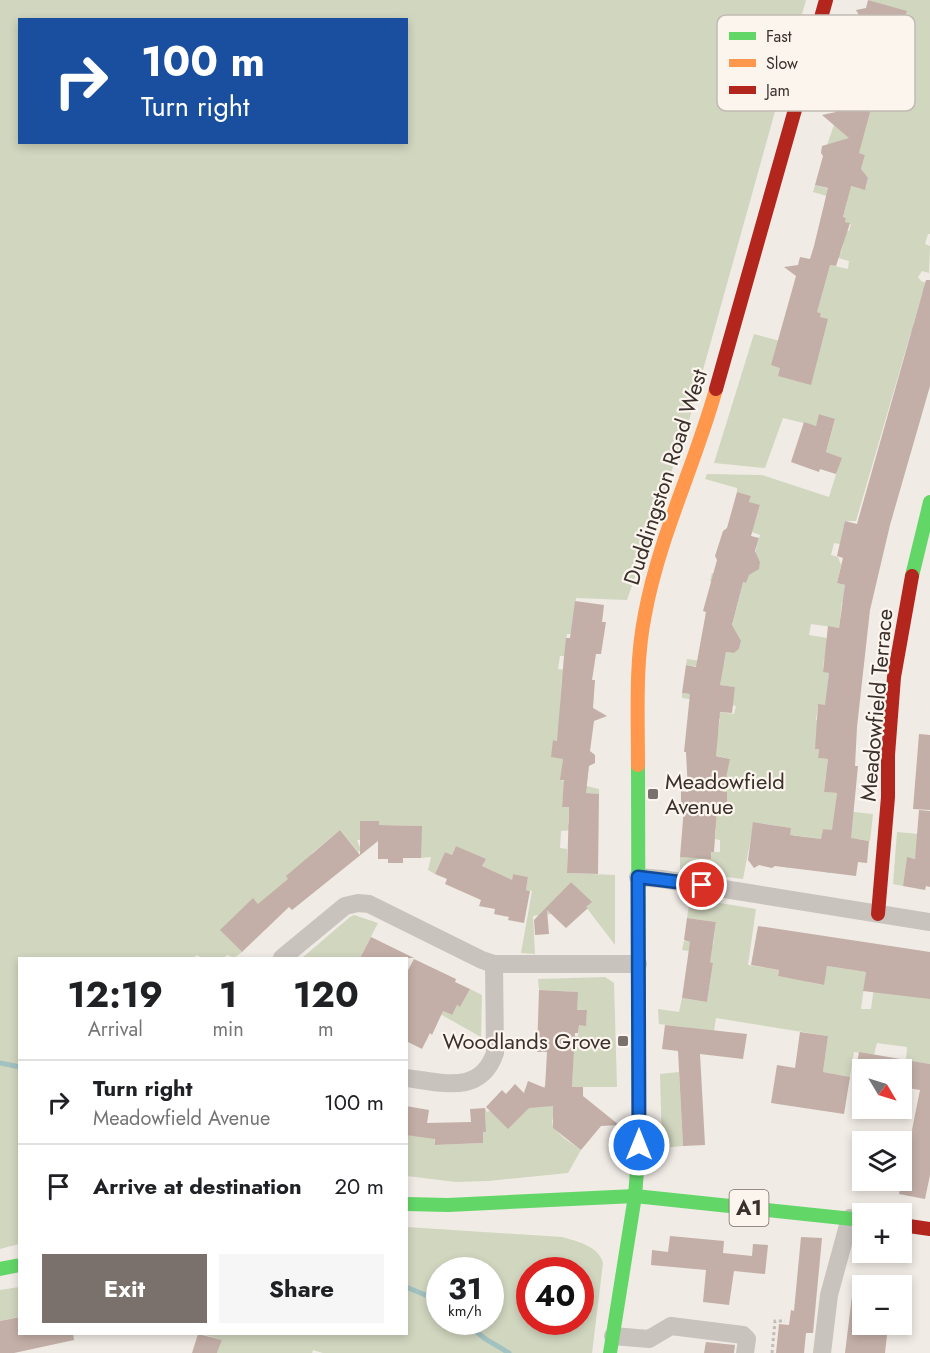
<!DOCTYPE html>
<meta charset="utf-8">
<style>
:root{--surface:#fff;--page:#f6f6f6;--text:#202124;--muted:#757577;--line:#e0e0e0;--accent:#7a716c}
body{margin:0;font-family:Jost,sans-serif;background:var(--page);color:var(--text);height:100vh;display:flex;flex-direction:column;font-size:22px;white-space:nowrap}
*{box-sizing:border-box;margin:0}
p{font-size:20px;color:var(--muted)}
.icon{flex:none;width:33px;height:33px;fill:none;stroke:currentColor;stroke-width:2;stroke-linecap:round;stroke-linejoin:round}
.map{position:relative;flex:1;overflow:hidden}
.drawer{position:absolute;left:18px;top:957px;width:390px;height:378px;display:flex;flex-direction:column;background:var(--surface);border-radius:0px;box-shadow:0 3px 9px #0003}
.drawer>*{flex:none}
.guide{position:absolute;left:18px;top:18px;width:390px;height:126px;border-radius:0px;box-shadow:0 3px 9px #0003;background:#1a4fa0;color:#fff;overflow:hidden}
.needle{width:39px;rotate:128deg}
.fabs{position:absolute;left:852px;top:1059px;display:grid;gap:12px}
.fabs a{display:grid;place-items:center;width:60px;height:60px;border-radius:0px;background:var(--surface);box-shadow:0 3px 9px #0003;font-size:30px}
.speed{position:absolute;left:426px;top:1257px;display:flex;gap:12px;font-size:30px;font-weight:700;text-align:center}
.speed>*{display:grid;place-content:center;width:78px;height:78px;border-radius:50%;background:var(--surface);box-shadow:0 3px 9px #0003;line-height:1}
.speed small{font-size:15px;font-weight:400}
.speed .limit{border:9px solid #d22;background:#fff;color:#111}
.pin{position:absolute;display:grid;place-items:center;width:51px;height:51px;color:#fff;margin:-26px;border:3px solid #fff;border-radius:50%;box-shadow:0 2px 6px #0007}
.me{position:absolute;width:66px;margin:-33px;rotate:0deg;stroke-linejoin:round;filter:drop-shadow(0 0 4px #0008)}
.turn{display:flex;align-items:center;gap:21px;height:126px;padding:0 24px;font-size:27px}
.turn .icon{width:78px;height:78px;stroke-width:2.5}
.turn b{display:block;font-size:42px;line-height:51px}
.eta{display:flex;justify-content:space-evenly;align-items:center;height:102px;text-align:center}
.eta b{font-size:36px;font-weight:700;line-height:42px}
.action{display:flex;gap:12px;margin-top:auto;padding:12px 24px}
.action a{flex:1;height:69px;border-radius:0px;background:var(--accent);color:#fff;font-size:24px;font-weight:700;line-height:69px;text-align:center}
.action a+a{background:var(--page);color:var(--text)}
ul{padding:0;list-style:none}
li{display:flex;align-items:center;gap:18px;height:84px;padding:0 24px;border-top:2px solid var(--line)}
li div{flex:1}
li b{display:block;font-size:22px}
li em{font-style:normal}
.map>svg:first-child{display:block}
.green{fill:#d1d6bf;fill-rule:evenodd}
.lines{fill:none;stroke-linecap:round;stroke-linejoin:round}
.stream{stroke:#a1c2c1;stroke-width:5}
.building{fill:#c3afa7}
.path{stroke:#c2bbb6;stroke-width:3;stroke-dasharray:3 3;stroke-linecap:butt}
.street{stroke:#c9c3be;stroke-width:18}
.fast{stroke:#63d668;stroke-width:14}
.slow{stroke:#ff974d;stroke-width:14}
.jam{stroke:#b3261e;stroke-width:14}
.route-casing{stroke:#114b97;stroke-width:15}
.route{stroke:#1a73e8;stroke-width:10}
.poi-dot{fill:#7a716c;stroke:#fbf5ee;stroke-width:2}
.labels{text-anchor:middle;stroke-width:4.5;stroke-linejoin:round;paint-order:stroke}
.shield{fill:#fbf5ee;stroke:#756b66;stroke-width:1.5}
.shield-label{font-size:21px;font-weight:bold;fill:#3b302b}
.street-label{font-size:22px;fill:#3b302b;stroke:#fbf5ee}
.poi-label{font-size:22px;fill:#3b302b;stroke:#fbf5ee;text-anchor:start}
.key{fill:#fbf5ee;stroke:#c1bab4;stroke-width:1.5}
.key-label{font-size:16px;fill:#3b302b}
</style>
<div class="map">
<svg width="930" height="1353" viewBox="0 0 930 1353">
<rect width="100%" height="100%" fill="#f0ebe5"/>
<g class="green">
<path d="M0,0H806L688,424L627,600L576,598L572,625L584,635L567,634L564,656H560L558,669L575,671L562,677L559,723L565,742L553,740L563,759L561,780L599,789V794L571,792L570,797H563L562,806L569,807L568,824L574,825L573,830L561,831L560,848L567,849V873L615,875V945L586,907L591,902L571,882L550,904L555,909L551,914L533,916L535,954L521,953L532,891L526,890L528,877L513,874L512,881L482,866L485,859L456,846L452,855L445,852L435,874L428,870L431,857L421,858V826L379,825L360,840H357L361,850L358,852L340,830L311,854L314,858L259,905L253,899L221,930L242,952L234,958L227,955L224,958H203L196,955L195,958H20L19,1244L0,1249ZM20,20H406V142H20Z"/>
<polygon points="868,0 930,0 930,234 928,234 925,244 930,246 929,273 922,271 918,277 921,281 930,284 922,294 913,325 925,329 924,335 911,332 856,521 845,521 840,544 834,543 831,555 838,557 841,565 837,583 848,586 856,604 842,602 839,628 811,624 809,635 833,639 830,660 824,659 823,671 829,673 828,682 831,683 829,706 818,705 816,720 822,721 815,749 819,749 818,758 828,759 824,792 837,793 835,810 873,814 870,841 858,839 857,848 834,845 830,873 825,872 830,830 823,829 821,839 793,835 789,868 785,867 790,828 754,822 743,879 680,871 680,857 711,858 711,852 720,852 720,840 715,839 716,829 683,827 683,814 712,819 712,807 727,807 727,793 718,792 730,759 714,755 720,719 711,718 712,711 734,714 736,706 682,698 682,693 733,699 735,687 720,685 722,670 686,665 687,659 724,664 726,652 734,653 739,649 741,641 730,634 741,589 710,581 712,573 746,583 750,570 758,569 760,562 758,558 754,557 760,535 752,532 760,506 749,503 751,496 737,492 737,488 705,479 707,474 762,475 829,497 841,458 826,452 835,420 820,414 816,426 783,418 765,468 714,463 754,334 799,346 820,317 821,313 804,309 830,265 848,269 849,261 820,253 841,253 843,245 838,243 842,229 849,231 851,224 845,222 846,218 843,217 847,202 813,192 815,185 829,189 832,181 861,189 866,187 868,178 860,173 865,155 827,145 834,125 872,103 880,105 880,103 896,107 899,98 848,83 849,79 886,89 889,76 885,75 858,38 897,48 907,12"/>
<polygon points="897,832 930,835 919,859 907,858 903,886 893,884"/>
<polygon points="690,898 756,909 748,965 779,970 778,976 795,979 811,962 808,982 823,985 827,966 866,972 861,1009 871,1009 875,980 930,999 930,1064 906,1060 907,1047 877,1043 874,1055 854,1052 850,1077 823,1072 828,1036 716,1018 714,1031 659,1024 658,1009 679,1012 682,998 707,1002 713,963 688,958 689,951 682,950 684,941 713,945 716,922 687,918"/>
<polygon points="354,915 378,923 360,958 302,958 350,917"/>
<polygon points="605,977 614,983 617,1087 572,1087 574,1049 566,1036 578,1036 579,1025 586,1025 587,1010 577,1010 577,992 539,990 538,979"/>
<polygon points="470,989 482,995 481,1037 440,1014 430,1004 451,1015 457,1005 460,1007"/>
<polygon points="679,1072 683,1146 662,1148 660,1074"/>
<path d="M544,1086L565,1087L552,1121C553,1133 572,1143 581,1150L568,1173L488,1181L456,1182L407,1176L406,1135L429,1131L431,1123H434L435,1145L483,1143V1132H486L485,1108L487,1112L526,1095L524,1093L525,1089L540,1094Z"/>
<path d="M407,1227L562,1237C576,1241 599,1246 603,1263L592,1353H323L313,1350L312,1353H217L222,1340L202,1334H406ZM440,1270H490V1322H440ZM530,1270H580V1322H530Z"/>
<polygon points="19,1287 18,1317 0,1321 0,1290"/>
</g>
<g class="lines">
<g class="stream">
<polyline points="0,1063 20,1067"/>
<polyline points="406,1287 440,1301"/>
<polyline points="465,1322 484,1338 509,1353"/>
</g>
</g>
<g class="building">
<polygon points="868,0 907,11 897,49 893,47 885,75 889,76 882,103 873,101 859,153 865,155 861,169 868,178 865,190 851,186 843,217 846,218 845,222 850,223 836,266 830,265 817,312 821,313 820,317 828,319 811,385 778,376 780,368 771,365 796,276 784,267 798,265 800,257 810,259 814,246 828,188 815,185 823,156 821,153 822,146 849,138 822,115 836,112 852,62 841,52 853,50 862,21 856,10 866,8"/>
<polygon points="926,280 930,280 930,386 890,525 870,610 857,727 855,766 858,766 851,838 869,841 867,863 858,862 856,876 775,866 772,868 759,865 754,868 748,860 753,822 791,828 790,835 821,839 823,829 832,830 837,793 824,792 828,759 818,758 819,749 815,749 818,704 825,705 829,673 823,672 828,626 839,628 845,585 837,583 843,558 837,556 845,521 857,524"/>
<polygon points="819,414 835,419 826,452 842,458 836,474 820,469 819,472 791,462 804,422 816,426"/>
<polygon points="737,492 751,496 749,502 760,505 751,536 759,538 755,551 760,562 759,569 749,575 746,583 743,582 732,625 741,641 739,649 734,653 726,652 720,685 735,687 732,713 720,712 716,756 730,759 723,792 727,792 727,807 717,807 714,852 711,852 711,859 680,857 684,807 681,807 681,791 688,792 686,752 684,752 690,694 682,693 686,665 696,667 706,612 703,611 717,560 715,556 723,531 727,528"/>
<polygon points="575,601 604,605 602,622 606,622 601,654 596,654 592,680 595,680 593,708 607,716 594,721 590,751 595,755 595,763 589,766 586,793 599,794 598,874 567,873 569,807 562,807 564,780 560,780 563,759 551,757 553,740 557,741 564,656 566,638 570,638"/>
<polygon points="919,734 930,735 930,810 913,809"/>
<polygon points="919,810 930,811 930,887 926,886 925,890 903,886 907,857 915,859"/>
<polygon points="360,821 379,821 379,825 422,826 421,858 403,858 403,863 388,863 388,859 378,859 378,841 292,910 289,907 242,952 220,930 253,898 258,904 288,879 286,876 340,830 360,855"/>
<polygon points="456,846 486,859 482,866 512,880 513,874 528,877 526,890 530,891 524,923 508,920 509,917 494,914 495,909 479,906 481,900 445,884 447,879 435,874 445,852 452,855"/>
<polygon points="571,882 592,902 586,907 588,908 566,928 547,910 549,934 535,935 534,920"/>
<polygon points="687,918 716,922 710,962 713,963 707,1002 682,998 690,942 684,940"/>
<polygon points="758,926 930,952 930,999 863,991 866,972 827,966 824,985 778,976 779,970 751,965"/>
<polygon points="371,937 414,958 360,958"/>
<polygon points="414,959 456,979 455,982 470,989 460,1007 457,1005 452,1015 443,1011 432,1035 430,1033 422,1049 406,1041 406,974"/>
<polygon points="539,990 578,992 577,1010 587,1010 586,1026 579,1025 578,1033 575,1033 572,1087 583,1087 583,1096 619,1125 601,1126 581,1150 553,1128 553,1106 529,1108 508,1129 486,1107 502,1090 506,1094 515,1084 524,1093 528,1081 545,1088 547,1052 537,1052"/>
<polygon points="665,1025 747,1034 743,1059 700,1054 705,1145 683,1146 678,1051 662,1049"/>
<polygon points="800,1032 828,1036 823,1072 850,1077 844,1114 771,1103 777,1065 795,1068"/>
<polygon points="859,1052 930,1064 930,1175 925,1199 899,1194 920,1090 902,1087 902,1070 856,1070"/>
<polygon points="406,1106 429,1110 427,1123 471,1122 470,1109 485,1108 486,1132 483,1132 483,1143 435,1145 435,1139 406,1135"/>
<polygon points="670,1236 724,1241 723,1253 752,1256 753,1244 768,1245 765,1274 734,1271 729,1305 703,1302 706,1270 651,1265 652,1250 668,1252"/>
<polygon points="801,1237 822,1238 813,1333 806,1333 804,1353 776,1353 779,1324 789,1325 791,1310 794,1311"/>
<polygon points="853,1288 862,1288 862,1324 885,1324 883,1334 887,1335 885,1353 845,1353"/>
<polygon points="20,1317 20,1334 73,1334 74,1340 14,1353 0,1353 0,1321"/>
<polygon points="198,1334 222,1340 217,1353 192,1353"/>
<polygon points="706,1342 735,1345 734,1353 704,1353"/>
</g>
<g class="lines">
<polyline class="path" points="772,1353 775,1321 785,1321"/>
<g class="street">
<polyline points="638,877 662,879 930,922"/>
<polyline points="282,958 345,906 358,903 369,904 482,960 494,964 638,964"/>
<path d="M406,1078C441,1082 480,1096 495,1053L494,964"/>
<polyline points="613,1336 649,1339 671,1326 743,1335 747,1339 745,1353"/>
<polyline points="822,1353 829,1295 850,1218"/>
</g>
<g class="fast">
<polyline points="912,576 930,502"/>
<polyline points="406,1204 448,1205 635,1196 862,1220"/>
<polyline points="0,1269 20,1265"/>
<polyline points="610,1353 635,1196 639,1145 638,765"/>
</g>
<path class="slow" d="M638,765C638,715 635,663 645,614C659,537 695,465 716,389"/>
<g class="jam">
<polyline points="716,389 826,0"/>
<polyline points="878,914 888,797 888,755 894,677 912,576"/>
<polyline points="902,1225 930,1229"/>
</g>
</g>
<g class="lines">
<g class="route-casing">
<polyline id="route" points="639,1145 638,877 702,885"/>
</g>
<use href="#route" class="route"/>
</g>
<g class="poi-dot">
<rect x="647" y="788" width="12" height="12" rx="3"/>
<rect x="617" y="1035" width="12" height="12" rx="3"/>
</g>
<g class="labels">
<rect class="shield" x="729.5" y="1190" width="39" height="36" rx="4.5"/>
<g class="shield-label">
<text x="749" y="1215">A1</text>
</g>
<g class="street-label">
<text transform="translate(665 477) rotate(-72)" y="8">Duddingston Road West</text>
<text transform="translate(876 705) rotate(-85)" y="8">Meadowfield Terrace</text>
</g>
<g class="poi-label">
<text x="665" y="789">Meadowfield<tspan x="665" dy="25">Avenue</tspan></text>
<text x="611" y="1049" text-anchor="end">Woodlands Grove</text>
</g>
</g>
<rect x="717" y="15" width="198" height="96" rx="9" class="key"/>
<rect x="729" y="32" width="27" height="8" fill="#63d668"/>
<rect x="729" y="59" width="27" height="8" fill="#ff974d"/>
<rect x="729" y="86" width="27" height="8" fill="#b3261e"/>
<g class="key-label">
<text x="766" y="42">Fast</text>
<text x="766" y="69">Slow</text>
<text x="766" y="96">Jam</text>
</g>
</svg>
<div class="fabs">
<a><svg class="needle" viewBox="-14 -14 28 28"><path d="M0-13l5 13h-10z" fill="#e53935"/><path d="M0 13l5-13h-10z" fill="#757577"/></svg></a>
<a><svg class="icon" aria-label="layers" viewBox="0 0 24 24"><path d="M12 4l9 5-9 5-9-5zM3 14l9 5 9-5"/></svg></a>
<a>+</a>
<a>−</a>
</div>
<div class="speed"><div>31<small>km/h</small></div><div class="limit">40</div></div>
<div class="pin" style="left:702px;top:885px;background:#d93025"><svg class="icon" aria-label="arrive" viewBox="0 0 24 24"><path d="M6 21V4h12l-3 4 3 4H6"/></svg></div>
<svg class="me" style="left:639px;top:1145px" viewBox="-20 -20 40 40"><circle r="17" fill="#1a73e8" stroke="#fff" stroke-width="3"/><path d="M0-11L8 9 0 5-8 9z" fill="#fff"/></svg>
<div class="guide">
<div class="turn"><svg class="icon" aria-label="right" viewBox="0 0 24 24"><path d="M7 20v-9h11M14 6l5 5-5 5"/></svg><div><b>100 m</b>Turn right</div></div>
</div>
<section class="drawer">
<div class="eta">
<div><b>12:19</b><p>Arrival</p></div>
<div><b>1</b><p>min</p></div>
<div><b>120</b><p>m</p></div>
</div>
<ul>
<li><svg class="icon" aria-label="right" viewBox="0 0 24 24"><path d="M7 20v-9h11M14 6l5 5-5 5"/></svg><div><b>Turn right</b><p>Meadowfield Avenue</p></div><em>100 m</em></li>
<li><svg class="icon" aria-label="arrive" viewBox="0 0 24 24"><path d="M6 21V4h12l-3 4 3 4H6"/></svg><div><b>Arrive at destination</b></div><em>20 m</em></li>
</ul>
<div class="action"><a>Exit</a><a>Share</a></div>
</section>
</div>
